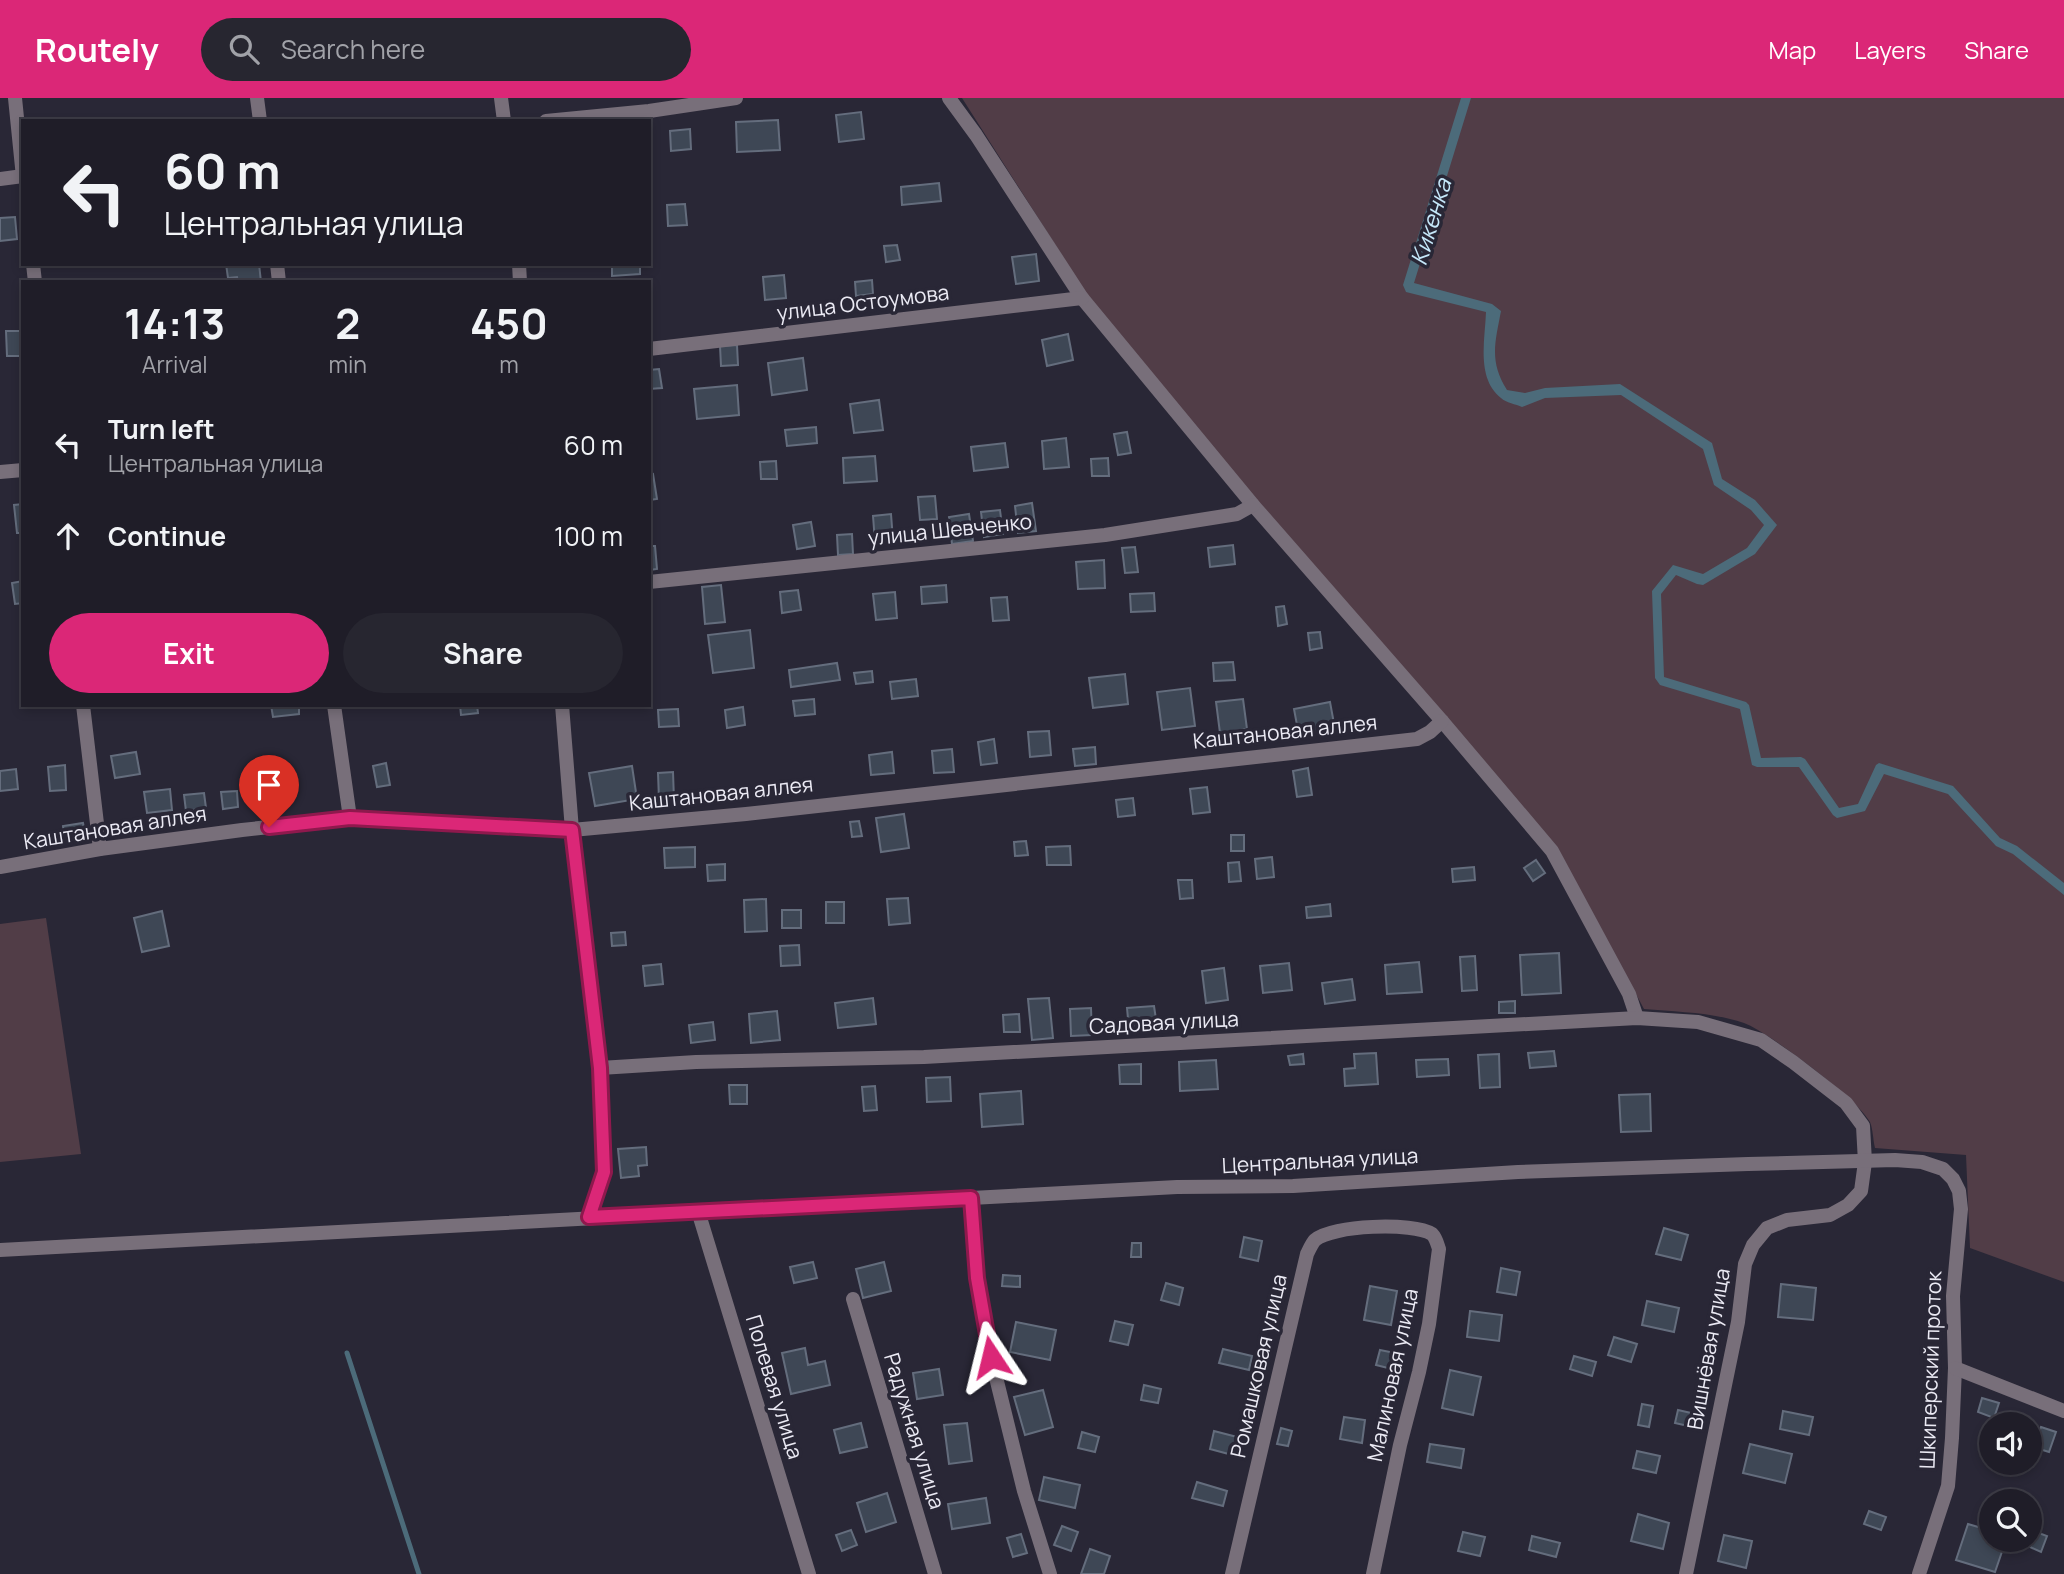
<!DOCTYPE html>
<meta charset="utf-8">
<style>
:root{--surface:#1f1d28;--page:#272630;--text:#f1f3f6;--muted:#a1a2a8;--line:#3c3b45;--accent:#db2777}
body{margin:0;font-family:Manrope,sans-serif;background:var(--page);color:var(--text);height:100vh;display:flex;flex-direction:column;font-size:26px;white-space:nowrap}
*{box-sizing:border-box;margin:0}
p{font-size:23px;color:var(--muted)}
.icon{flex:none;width:38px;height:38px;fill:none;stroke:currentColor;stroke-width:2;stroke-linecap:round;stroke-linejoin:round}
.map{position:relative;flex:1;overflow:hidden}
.side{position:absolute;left:21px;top:182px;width:630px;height:427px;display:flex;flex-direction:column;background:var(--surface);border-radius:0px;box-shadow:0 4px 10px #0003,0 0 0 2px var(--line)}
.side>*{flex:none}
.top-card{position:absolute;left:21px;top:21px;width:630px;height:147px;border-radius:0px;box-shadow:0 4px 10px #0003,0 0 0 2px var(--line);background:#1f1d28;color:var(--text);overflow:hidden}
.controls{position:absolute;left:1979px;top:1314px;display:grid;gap:14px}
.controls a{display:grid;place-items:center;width:63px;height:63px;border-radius:50%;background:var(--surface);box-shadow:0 4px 10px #0003,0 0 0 2px var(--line);font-size:35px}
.pin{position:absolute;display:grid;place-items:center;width:60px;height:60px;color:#fff;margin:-72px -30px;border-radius:50% 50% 50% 0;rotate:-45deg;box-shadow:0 0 7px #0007}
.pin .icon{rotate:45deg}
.me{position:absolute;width:77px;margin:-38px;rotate:350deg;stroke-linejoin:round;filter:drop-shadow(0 0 5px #0008)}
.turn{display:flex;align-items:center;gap:24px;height:147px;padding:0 28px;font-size:32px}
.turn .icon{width:91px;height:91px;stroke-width:2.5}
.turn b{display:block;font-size:49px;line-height:60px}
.eta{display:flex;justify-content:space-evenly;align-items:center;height:119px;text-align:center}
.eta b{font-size:42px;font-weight:700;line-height:49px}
.button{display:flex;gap:14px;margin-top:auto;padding:14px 28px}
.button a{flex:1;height:80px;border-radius:42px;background:var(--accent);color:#fff;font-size:28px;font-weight:700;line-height:80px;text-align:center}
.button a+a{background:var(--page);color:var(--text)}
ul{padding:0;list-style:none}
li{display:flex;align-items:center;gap:21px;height:91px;padding:0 28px}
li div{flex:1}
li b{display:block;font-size:26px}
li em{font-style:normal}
header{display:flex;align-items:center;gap:42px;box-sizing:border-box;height:98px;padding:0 35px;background:var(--accent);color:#fff}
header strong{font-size:33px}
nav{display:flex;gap:38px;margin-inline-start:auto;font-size:24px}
.search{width:490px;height:63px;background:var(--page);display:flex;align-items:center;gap:18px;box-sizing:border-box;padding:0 24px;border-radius:38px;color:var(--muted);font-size:26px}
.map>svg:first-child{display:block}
.green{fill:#513d47}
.water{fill:#4c6b7a}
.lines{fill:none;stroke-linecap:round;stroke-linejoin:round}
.stream{stroke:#4c6b7a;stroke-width:5}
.building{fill:#3e4755;stroke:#646d7d;stroke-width:2}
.street{stroke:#786f7a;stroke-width:14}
.route-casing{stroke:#8e194d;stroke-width:18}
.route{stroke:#db2777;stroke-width:12}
.labels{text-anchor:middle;stroke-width:7;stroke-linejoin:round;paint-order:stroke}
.street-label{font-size:21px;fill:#ebeaf4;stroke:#292736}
.water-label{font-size:23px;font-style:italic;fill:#c6e8fa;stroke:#292736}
</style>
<header>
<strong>Routely</strong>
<div class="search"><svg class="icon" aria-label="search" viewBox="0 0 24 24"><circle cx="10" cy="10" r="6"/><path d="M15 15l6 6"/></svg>Search here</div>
<nav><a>Map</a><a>Layers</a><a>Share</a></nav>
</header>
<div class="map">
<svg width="2064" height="1476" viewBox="0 0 2064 1476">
<rect width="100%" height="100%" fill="#292736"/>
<g class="green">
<path d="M962,0H2064V1184L1970,1150L1966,1057L1875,1050C1873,1042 1873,1031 1870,1024C1859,1002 1767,933 1744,925C1711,914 1677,914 1644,911L1557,749L1261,410L1087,197Z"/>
<polygon points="46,820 81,1056 0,1064 0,826"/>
</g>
<path class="water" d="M1461,0H1471L1414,185L1492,206L1501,213C1495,245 1489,263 1507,292L1525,295L1545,290L1620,286L1712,345L1722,381L1755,402L1777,427L1755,456L1703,487L1697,486L1676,477L1661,496L1664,579L1746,604L1749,607L1761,660L1801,659L1805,661L1839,710L1858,706L1876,667L1879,665L1953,688L2000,740L2017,748L2064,785V797L2013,756L1996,748L1948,696L1884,676L1865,713L1837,720L1833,717L1799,669H1757L1752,667L1740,611L1660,587L1655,580L1652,493L1673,467L1703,476L1747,450L1764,427L1751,412L1714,387L1703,351L1621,297L1545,300L1522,309C1516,306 1506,305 1501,300C1476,280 1485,242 1486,214L1406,194L1403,187Z"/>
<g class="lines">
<polyline class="stream" points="347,1255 419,1476"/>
</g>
<g class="building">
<polygon points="861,14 864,41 839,44 836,17"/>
<polygon points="778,22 780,52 737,54 736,24"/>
<polygon points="690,31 691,51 671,53 670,33"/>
<polygon points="939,85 941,103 902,107 901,89"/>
<polygon points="685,106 687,127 668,128 667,107"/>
<polygon points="15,119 17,141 0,143 0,120"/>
<polygon points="897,147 900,162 886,164 884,148"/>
<polygon points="1036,156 1039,183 1016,186 1012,159"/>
<polygon points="226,166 259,166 261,184 238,184 237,179 228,180"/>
<polygon points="612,166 640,166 640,176 612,178"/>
<polygon points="784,177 786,200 765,202 763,179"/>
<polygon points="872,182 873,196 856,198 855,184"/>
<polygon points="6,233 23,233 23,258 7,258"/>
<polygon points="1068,236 1073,262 1047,268 1042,242"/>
<polygon points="737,247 738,267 721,268 720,248"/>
<polygon points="803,260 807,292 772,297 768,265"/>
<polygon points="659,271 662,290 649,291 649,272"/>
<polygon points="737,287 739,317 697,321 694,291"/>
<polygon points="879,302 883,332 854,335 850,306"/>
<polygon points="816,329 817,345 787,348 785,332"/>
<polygon points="1127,334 1131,355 1118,357 1114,336"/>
<polygon points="1066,340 1069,369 1044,371 1042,343"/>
<polygon points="1005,345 1008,369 974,373 971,349"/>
<polygon points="875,358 877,383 844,385 843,360"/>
<polygon points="1108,360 1109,378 1092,378 1091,361"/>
<polygon points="776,363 777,381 761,381 760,364"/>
<polygon points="653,376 657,401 649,402 649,377"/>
<polygon points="935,398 937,421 920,422 918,399"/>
<polygon points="1032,405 1036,433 1018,435 1015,408"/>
<polygon points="23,406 23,435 17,435 14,407"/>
<polygon points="1000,412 1003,436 984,439 981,414"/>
<polygon points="891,416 893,442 875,444 873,418"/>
<polygon points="969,416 973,443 952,446 949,419"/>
<polygon points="811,424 815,448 797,451 793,427"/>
<polygon points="852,436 853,456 838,457 837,437"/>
<polygon points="1233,447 1235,466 1210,469 1208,450"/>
<polygon points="649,448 655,448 657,471 649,472"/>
<polygon points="1135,449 1138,474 1125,475 1122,450"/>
<polygon points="1104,462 1105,490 1078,491 1076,464"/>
<polygon points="23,483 23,505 15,506 12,485"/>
<polygon points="721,487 725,524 705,526 702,489"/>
<polygon points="946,487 947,504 922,506 921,489"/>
<polygon points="798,492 801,512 782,515 780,494"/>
<polygon points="895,494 897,520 876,522 873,496"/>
<polygon points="1154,495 1155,513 1131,514 1130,496"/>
<polygon points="1007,499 1009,522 993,523 991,500"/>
<polygon points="1284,508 1287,526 1278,528 1276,509"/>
<polygon points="750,532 754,570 713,575 708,537"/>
<polygon points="1320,534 1322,550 1310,552 1308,535"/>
<polygon points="1233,564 1235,582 1214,583 1213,565"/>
<polygon points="837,565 840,582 791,589 789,572"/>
<polygon points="872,573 873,584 856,586 854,575"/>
<polygon points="1125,576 1128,606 1093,610 1089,580"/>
<polygon points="916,581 918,598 892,601 890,584"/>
<polygon points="1190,590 1195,628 1162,632 1157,594"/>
<polygon points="814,601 815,616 795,618 793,603"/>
<polygon points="1243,601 1247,631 1220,635 1216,604"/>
<polygon points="1330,604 1335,631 1299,638 1294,611"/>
<polygon points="271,607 299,607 299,616 273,619"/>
<polygon points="460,607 477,607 478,615 461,617"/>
<polygon points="743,609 745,627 727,630 725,612"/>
<polygon points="678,611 679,628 659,629 658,612"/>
<polygon points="1049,633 1051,657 1030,659 1028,634"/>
<polygon points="994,641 997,665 981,667 978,644"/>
<polygon points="1095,649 1096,666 1075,668 1073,651"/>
<polygon points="952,651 954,674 934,675 932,653"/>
<polygon points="136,654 140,676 115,680 111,658"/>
<polygon points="892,654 894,675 871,677 869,657"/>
<polygon points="285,665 288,685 267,688 264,669"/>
<polygon points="386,665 390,687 377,689 373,668"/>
<polygon points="65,667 66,692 50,693 48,669"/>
<polygon points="632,668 637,701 595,708 589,675"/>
<polygon points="1308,670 1312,697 1297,699 1293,673"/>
<polygon points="16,671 18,691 0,693 0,673"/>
<polygon points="673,674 674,702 659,702 658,675"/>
<polygon points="1207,689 1210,714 1193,716 1190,691"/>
<polygon points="170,691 172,712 147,715 144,694"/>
<polygon points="237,693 238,709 223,711 221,694"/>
<polygon points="204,695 206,710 186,713 184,697"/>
<polygon points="1133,700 1135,717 1118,719 1116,702"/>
<polygon points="904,716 909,750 881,754 876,720"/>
<polygon points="859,723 862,738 852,739 850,724"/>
<polygon points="83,725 86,741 65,744 63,728"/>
<rect x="1231" y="737" width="13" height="16"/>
<polygon points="1026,743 1028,757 1015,758 1014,744"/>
<polygon points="1070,748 1071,767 1047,767 1046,749"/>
<polygon points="695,749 695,769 665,770 664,750"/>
<polygon points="1272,759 1274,779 1257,781 1255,761"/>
<polygon points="1536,762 1545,775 1533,783 1524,770"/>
<polygon points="1239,764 1241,783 1229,784 1228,765"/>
<polygon points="725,766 725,782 708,783 707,767"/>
<polygon points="1474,769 1475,782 1453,784 1452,771"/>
<polygon points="1178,782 1192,782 1193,800 1180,801"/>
<polygon points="908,800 910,825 889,827 887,801"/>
<polygon points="766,801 767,833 745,834 744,802"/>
<rect x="826" y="804" width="18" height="21"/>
<polygon points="1330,806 1331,818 1307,820 1306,809"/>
<rect x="782" y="812" width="19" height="18"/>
<polygon points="162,813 169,848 142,854 134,820"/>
<polygon points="625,834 626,847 612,848 611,835"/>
<polygon points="799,847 800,867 781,868 780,848"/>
<polygon points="1559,855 1561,895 1522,897 1520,857"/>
<polygon points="1475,858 1477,892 1462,893 1460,859"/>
<polygon points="1419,864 1422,894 1387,896 1385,867"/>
<polygon points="1289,865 1292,892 1263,895 1260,868"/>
<polygon points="661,866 663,886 645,888 643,868"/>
<polygon points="1224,870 1228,902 1206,905 1202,873"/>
<polygon points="1352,881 1355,902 1325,906 1322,885"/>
<polygon points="873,900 876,926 838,930 835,905"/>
<polygon points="1049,900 1053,940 1032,942 1028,901"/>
<polygon points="1515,903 1515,915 1499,915 1499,904"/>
<polygon points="1154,908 1157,928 1129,931 1127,910"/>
<polygon points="1091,910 1092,937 1071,938 1070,911"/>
<polygon points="777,913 780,942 751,945 749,916"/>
<polygon points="1019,916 1020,934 1004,934 1003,917"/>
<polygon points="713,924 715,942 691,945 689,927"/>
<polygon points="1554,953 1556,968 1530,970 1528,955"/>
<polygon points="1376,955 1378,986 1345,988 1344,971 1355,970 1354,956"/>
<polygon points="1303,956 1304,966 1290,967 1288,958"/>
<polygon points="1499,956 1500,989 1480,990 1478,957"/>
<polygon points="1448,961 1449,977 1417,979 1416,962"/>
<polygon points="1216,962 1218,991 1180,993 1179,964"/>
<polygon points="1141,966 1141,986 1120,986 1119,967"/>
<polygon points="950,979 951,1003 927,1004 926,980"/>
<polygon points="729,987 747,987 747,1006 730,1006"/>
<polygon points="875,988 877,1012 864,1013 862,989"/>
<polygon points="1021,993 1023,1026 982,1029 980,996"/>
<polygon points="1650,996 1651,1033 1621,1034 1619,997"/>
<polygon points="646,1049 647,1067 638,1068 639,1078 621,1080 618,1051"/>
<polygon points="1664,1130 1688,1137 1681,1162 1656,1156"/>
<polygon points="1244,1139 1262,1143 1258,1163 1240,1159"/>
<polygon points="1132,1145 1141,1145 1141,1159 1131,1159"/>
<polygon points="813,1164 817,1180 794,1185 790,1169"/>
<polygon points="884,1164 891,1193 863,1200 856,1171"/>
<polygon points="1501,1170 1520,1174 1516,1197 1497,1194"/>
<polygon points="1003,1177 1020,1178 1020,1189 1002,1188"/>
<polygon points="1166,1185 1183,1190 1179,1207 1161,1202"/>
<polygon points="1781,1186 1816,1190 1813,1222 1778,1219"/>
<polygon points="1370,1188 1397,1193 1391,1227 1364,1222"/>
<polygon points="1647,1203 1679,1210 1674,1234 1642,1227"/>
<polygon points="1470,1213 1502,1217 1499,1243 1467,1239"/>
<polygon points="1115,1223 1133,1227 1128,1247 1110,1243"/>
<polygon points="1016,1224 1056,1232 1050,1262 1010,1254"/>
<polygon points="1614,1239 1637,1246 1631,1264 1608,1257"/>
<polygon points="805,1250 808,1267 825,1263 830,1287 791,1296 782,1255"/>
<polygon points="1223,1251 1252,1258 1249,1272 1219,1265"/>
<polygon points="1380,1252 1395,1255 1392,1271 1376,1267"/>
<polygon points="1574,1258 1596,1264 1592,1278 1570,1271"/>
<polygon points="939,1271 943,1297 917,1301 913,1275"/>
<polygon points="1450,1272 1481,1279 1473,1317 1442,1310"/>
<polygon points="1144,1287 1161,1291 1158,1305 1141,1302"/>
<polygon points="1043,1292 1053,1329 1025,1337 1014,1299"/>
<polygon points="1982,1300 1999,1305 1994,1320 1978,1314"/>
<polygon points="1642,1306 1653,1308 1649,1329 1638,1327"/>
<polygon points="1678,1312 1700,1317 1697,1330 1675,1325"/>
<polygon points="1783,1313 1813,1319 1809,1337 1780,1331"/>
<polygon points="1344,1319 1365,1322 1362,1345 1340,1341"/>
<polygon points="861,1325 867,1349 840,1355 834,1332"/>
<polygon points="967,1325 972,1363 949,1366 944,1327"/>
<polygon points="2041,1329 2056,1334 2049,1354 2033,1349"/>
<polygon points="1281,1330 1292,1333 1288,1348 1277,1346"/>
<polygon points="1214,1333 1241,1340 1236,1358 1210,1351"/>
<polygon points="1082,1334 1099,1339 1095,1354 1078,1350"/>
<polygon points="1430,1346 1464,1351 1461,1370 1427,1364"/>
<polygon points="1750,1346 1792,1356 1785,1385 1743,1375"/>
<polygon points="1637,1353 1660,1358 1656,1375 1633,1370"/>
<polygon points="1044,1379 1080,1387 1075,1410 1039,1402"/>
<polygon points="1197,1384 1227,1393 1223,1408 1192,1400"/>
<polygon points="887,1395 896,1424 866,1434 857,1405"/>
<polygon points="986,1400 990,1425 952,1431 948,1406"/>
<polygon points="1869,1413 1886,1419 1881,1432 1864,1426"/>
<polygon points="1638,1416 1669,1425 1663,1451 1631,1443"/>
<polygon points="1968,1426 1992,1433 1992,1442 2006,1442 1995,1474 1956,1462"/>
<polygon points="1062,1428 1078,1434 1071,1453 1054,1447"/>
<polygon points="851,1432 857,1447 842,1453 836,1437"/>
<polygon points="1463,1434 1485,1439 1480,1458 1458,1453"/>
<polygon points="2036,1434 2047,1438 2041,1454 2030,1449"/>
<polygon points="1021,1436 1027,1455 1013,1459 1007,1440"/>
<polygon points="1724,1437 1752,1443 1746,1470 1718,1463"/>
<polygon points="1532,1438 1560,1445 1556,1459 1529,1452"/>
<polygon points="1090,1451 1110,1458 1104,1476 1081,1476"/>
</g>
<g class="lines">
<g class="street">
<polyline points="15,0 23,79"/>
<polyline points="257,0 260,23"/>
<polyline points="501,0 504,23"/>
<polyline points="949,0 976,37 1082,200 1253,407 1442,623 1552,753 1629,896 1637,920"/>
<polyline points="546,23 649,13 736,0"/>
<polyline points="0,81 23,78"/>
<polyline points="33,166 35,184"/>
<polyline points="277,166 279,184"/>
<polyline points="519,166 520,184"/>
<polyline points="649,251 1082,200"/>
<polyline points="0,374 23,372"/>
<polyline points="649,484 1105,437 1237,416 1253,407"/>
<polyline points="83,607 100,751"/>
<polyline points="334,607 350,720"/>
<polyline points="562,607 572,732 600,970 604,1074 589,1120"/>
<polyline points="0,769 100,751 242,732 350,720 572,732 746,716 1417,641 1430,634 1442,623"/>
<polyline points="600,970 696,964 924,959 1637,920 1698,924 1761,942 1793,964 1846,1005 1863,1028 1865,1064 1861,1093 1848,1107 1830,1117 1787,1122 1767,1130 1753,1147 1745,1166 1738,1224 1686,1476"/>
<polyline points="971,1100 977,1180 991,1259 1024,1393 1050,1476"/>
<polyline points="698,1113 809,1476"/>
<polyline points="0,1152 1177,1089 1293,1088 1518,1074 1748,1066 1895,1062 1922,1064 1943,1071 1953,1081 1959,1093 1961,1111 1953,1198 1955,1270 1952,1340 1948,1388 1919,1476"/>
<polyline points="853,1201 935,1476"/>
<polyline points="1955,1270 2064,1313"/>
<path d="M1232,1476L1307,1156C1309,1152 1312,1145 1315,1142C1332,1127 1413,1124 1432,1136C1436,1140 1437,1145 1439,1151L1429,1226L1419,1274L1400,1347L1373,1476"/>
</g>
</g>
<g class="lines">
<g class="route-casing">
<polyline id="route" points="269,729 350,720 572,732 600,970 604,1074 589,1119 971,1100 977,1180 991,1259"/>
</g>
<use href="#route" class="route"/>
</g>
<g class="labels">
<g class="street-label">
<text transform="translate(863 205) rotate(-7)" y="7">улица Остоумова</text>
<text transform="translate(950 432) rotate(-6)" y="7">улица Шевченко</text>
<text transform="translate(1285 634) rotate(-6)" y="7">Каштановая аллея</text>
<text transform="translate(721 696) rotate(-6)" y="7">Каштановая аллея</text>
<text transform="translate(115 730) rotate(-9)" y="7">Каштановая аллея</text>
<text transform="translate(1164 925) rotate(-3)" y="7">Садовая улица</text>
<text transform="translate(1320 1063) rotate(-3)" y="7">Центральная улица</text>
<text transform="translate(1709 1251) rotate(-80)" y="7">Вишнёвая улица</text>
<text transform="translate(1259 1268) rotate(-77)" y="7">Ромашковая улица</text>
<text transform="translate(1931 1272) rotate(-88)" y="7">Шкиперский проток</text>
<text transform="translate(1393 1277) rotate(-78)" y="7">Малиновая улица</text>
<text transform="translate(774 1289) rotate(73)" y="7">Полевая улица</text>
<text transform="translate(914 1333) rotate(73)" y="7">Радужная улица</text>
</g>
<g class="water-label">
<text transform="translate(1431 124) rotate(-73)" y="8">Кикенка</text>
</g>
</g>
</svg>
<div class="controls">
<a><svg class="icon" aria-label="sound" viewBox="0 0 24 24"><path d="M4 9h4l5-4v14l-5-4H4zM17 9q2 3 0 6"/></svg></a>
<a><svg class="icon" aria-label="search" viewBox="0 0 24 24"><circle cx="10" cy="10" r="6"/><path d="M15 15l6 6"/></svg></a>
</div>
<div class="pin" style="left:269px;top:729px;background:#d93025"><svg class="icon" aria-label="arrive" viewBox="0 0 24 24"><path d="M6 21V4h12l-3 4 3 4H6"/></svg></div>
<svg class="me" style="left:991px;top:1259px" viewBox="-20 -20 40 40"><path d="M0-17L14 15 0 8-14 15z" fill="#db2777" stroke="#fff" stroke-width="4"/></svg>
<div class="top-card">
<div class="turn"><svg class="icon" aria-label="left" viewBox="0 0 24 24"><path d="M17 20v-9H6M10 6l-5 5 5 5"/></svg><div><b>60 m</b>Центральная улица</div></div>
</div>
<section class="side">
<div class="eta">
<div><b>14:13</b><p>Arrival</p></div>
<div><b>2</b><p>min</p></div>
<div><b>450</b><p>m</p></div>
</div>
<ul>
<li><svg class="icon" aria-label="left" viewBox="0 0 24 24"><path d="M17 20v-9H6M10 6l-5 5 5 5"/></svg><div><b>Turn left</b><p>Центральная улица</p></div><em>60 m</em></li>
<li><svg class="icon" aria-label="ahead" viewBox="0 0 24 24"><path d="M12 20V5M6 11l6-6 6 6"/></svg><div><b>Continue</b></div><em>100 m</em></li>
</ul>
<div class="button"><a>Exit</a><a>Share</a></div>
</section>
</div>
